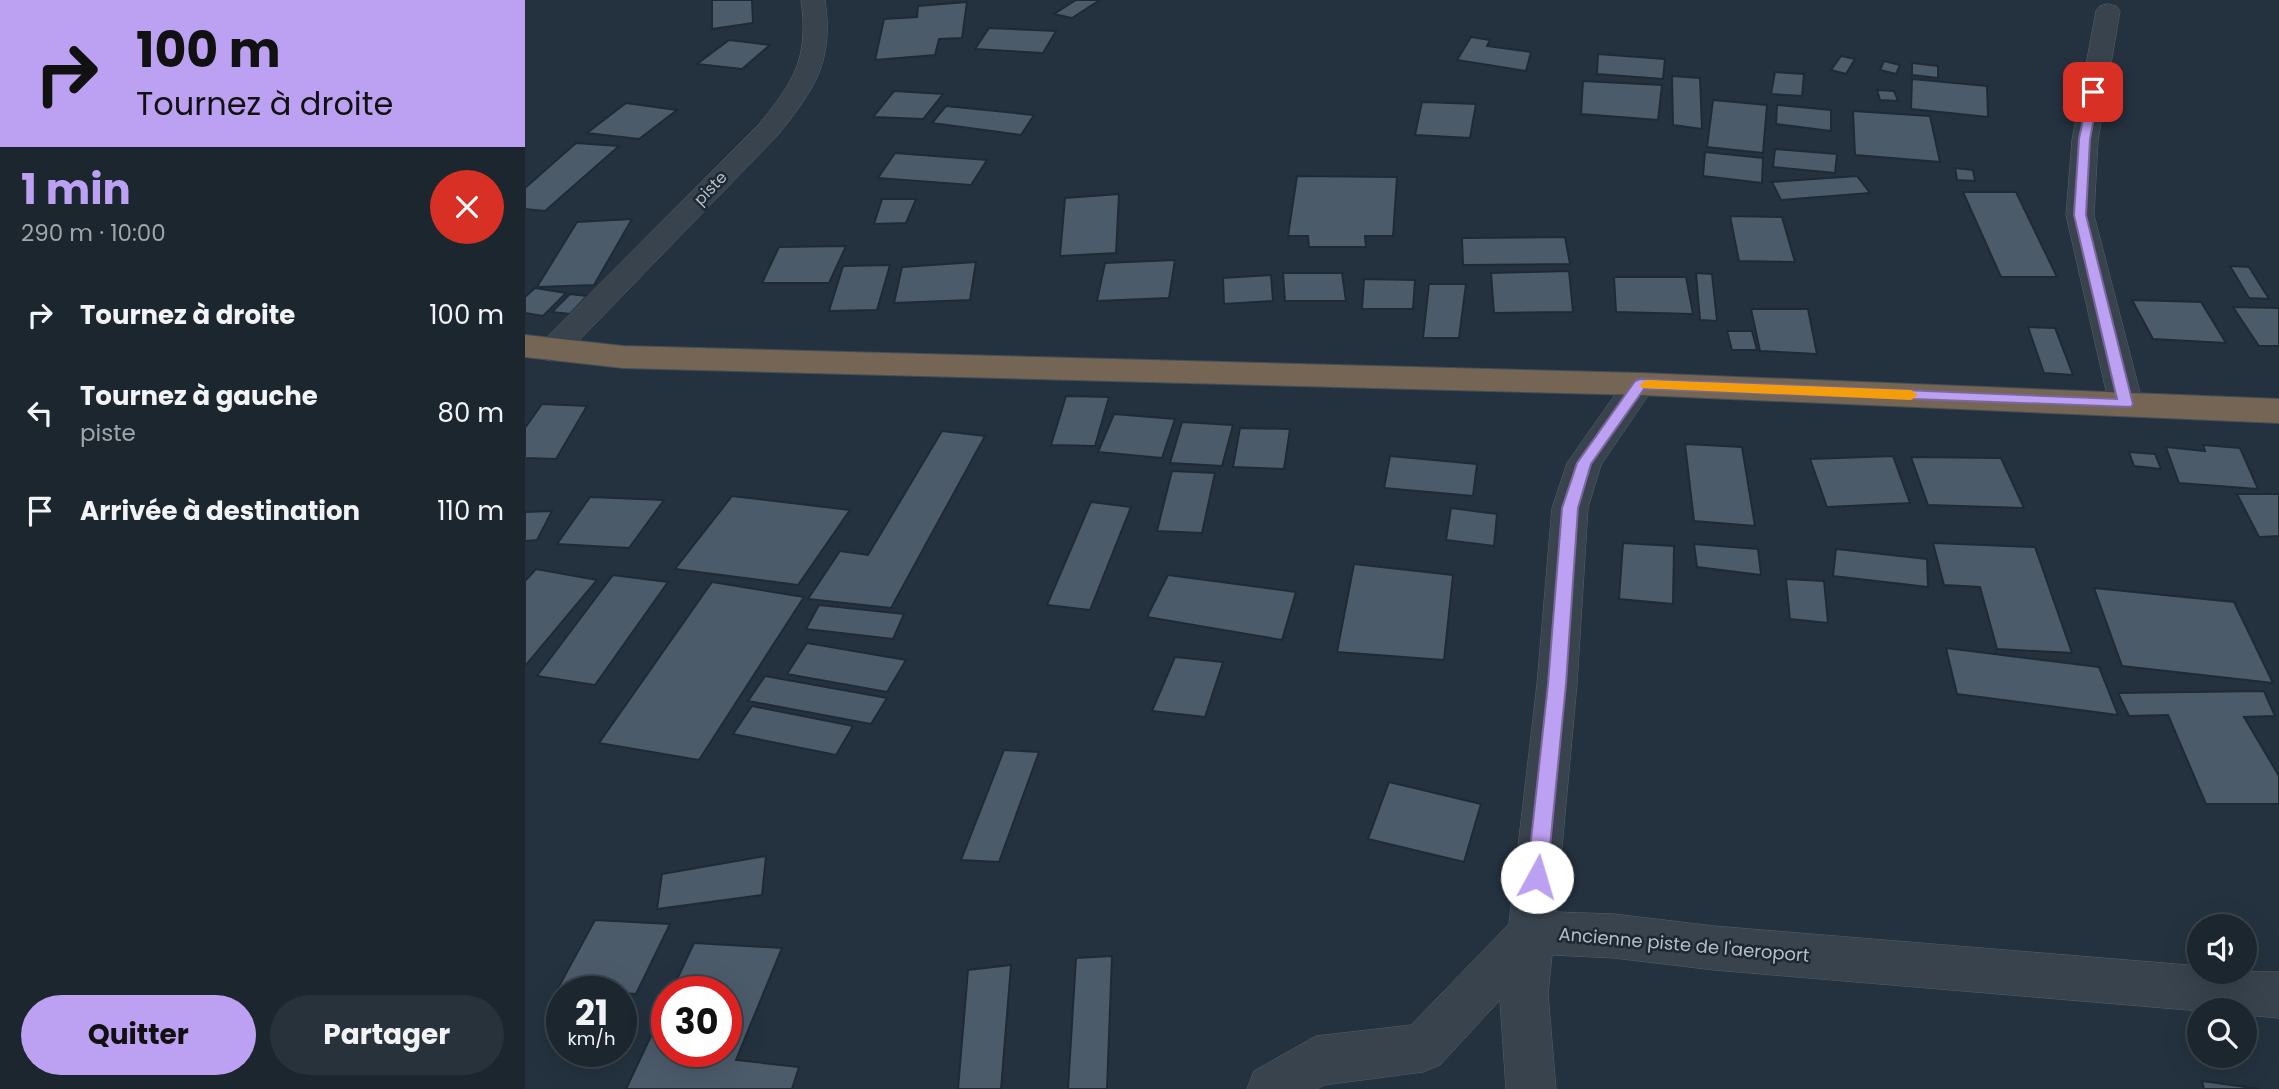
<!DOCTYPE html>
<html lang="fr">
<meta charset="utf-8">
<style>
:root{--surface:#1b262f;--page:#28323b;--text:#f1f3f6;--muted:#a0a5aa;--line:#39434b;--accent:#bca0f2}
body{margin:0;font-family:Poppins,sans-serif;background:var(--page);color:var(--text);height:100vh;display:flex;flex-direction:column;font-size:26px;white-space:nowrap}
*{box-sizing:border-box;margin:0}
p{font-size:23px;color:var(--muted)}
.icon{flex:none;width:38px;height:38px;fill:none;stroke:currentColor;stroke-width:2;stroke-linecap:round;stroke-linejoin:round}
.map{position:relative;flex:1;overflow:hidden}
.side{display:flex;flex-direction:column;background:var(--surface);width:525px}
.side>*{flex:none}
.top-card{background:#bca0f2;color:#111;overflow:hidden}
.buttons{position:absolute;left:1662px;top:914px;display:grid;gap:14px}
.buttons a{display:grid;place-items:center;width:70px;height:70px;border-radius:50%;background:var(--surface);box-shadow:0 7px 28px #0002,0 0 0 2px var(--line);font-size:35px}
.speed{position:absolute;left:21px;top:976px;display:flex;gap:14px;font-size:35px;font-weight:700;text-align:center}
.speed>*{display:grid;place-content:center;width:91px;height:91px;border-radius:50%;background:var(--surface);box-shadow:0 7px 28px #0002,0 0 0 2px var(--line);line-height:1}
.speed small{font-size:18px;font-weight:400}
.speed .limit{border:10px solid #d22;background:#fff;color:#111}
.pin{position:absolute;display:grid;place-items:center;width:60px;height:60px;color:#fff;margin:-30px;border-radius:14px;box-shadow:0 4px 10px #0006}
.me{position:absolute;width:77px;margin:-38px;rotate:6deg;stroke-linejoin:round;filter:drop-shadow(0 0 5px #0008)}
.turn{display:flex;align-items:center;gap:24px;height:147px;padding:0 21px;font-size:32px}
.turn .icon{width:91px;height:91px;stroke-width:2.5}
.turn b{display:block;font-size:49px;line-height:60px}
.round{display:grid;place-items:center;flex:none;width:74px;height:74px;border-radius:37px;background:var(--page)}
.head{display:flex;align-items:center;justify-content:space-between;height:119px;padding:0 21px}
h1{font-size:42px;font-weight:700;line-height:52px;color:var(--accent)}
.button{display:flex;gap:14px;margin-top:auto;padding:14px 21px}
.button a{flex:1;height:80px;border-radius:42px;background:var(--accent);color:#111;font-size:28px;font-weight:700;line-height:80px;text-align:center}
.button a+a{background:var(--page);color:var(--text)}
ul{padding:0;list-style:none}
li{display:flex;align-items:center;gap:21px;height:98px;padding:0 21px}
li div{flex:1}
li b{display:block;font-size:26px}
li em{font-style:normal}
main{display:flex;flex:1;min-height:0}
.map>svg:first-child{display:block}
.building{fill:#4c5b6a;stroke:#1f2a35;stroke-width:2}
.lines{fill:none;stroke-linecap:round;stroke-linejoin:round}
.street-casing{stroke:#56616c;stroke-width:1}
.highway-casing{stroke:#434e59;stroke-width:2}
.street{fill:#38434e;fill-rule:evenodd}
.highway{fill:#756554;fill-rule:evenodd}
.route{fill:#bca0f2;stroke:#7a689d;stroke-width:2}
.slow{fill:#f59e0b}
.labels{text-anchor:middle;stroke-width:5;stroke-linejoin:round;paint-order:stroke}
.far-street-label{font-size:16px;fill:#b4bec9;stroke:#1d2833}
.street-label{font-size:18px;fill:#b4bec9;stroke:#1d2833}
</style>
<main>
<section class="side">
<div class="top-card">
<div class="turn"><svg class="icon" aria-label="right" viewBox="0 0 24 24"><path d="M7 20v-9h11M14 6l5 5-5 5"/></svg><div><b>100 m</b>Tournez à droite</div></div>
</div>
<div class="head"><div><h1>1 min</h1><p>290 m · 10:00</p></div><a class="round" style="background:#d93025;color:#fff"><svg class="icon" aria-label="close" viewBox="0 0 24 24"><path d="M6 6l12 12M18 6L6 18"/></svg></a></div>
<ul>
<li><svg class="icon" aria-label="right" viewBox="0 0 24 24"><path d="M7 20v-9h11M14 6l5 5-5 5"/></svg><div><b>Tournez à droite</b></div><em>100 m</em></li>
<li><svg class="icon" aria-label="left" viewBox="0 0 24 24"><path d="M17 20v-9H6M10 6l-5 5 5 5"/></svg><div><b>Tournez à gauche</b><p>piste</p></div><em>80 m</em></li>
<li><svg class="icon" aria-label="arrive" viewBox="0 0 24 24"><path d="M6 21V4h12l-3 4 3 4H6"/></svg><div><b>Arrivée à destination</b></div><em>110 m</em></li>
</ul>
<div class="button"><a>Quitter</a><a>Partager</a></div>
</section>
<div class="map">
<svg width="1754" height="1089" viewBox="0 0 1754 1089">
<rect width="100%" height="100%" fill="#24323f"/>
<g class="building">
<polygon points="187,0 227,0 228,23 187,29"/>
<polygon points="551,0 575,0 547,18 529,14"/>
<polygon points="442,2 437,38 414,39 410,55 350,60 359,19 392,17 393,6"/>
<polygon points="464,28 531,31 518,53 450,49"/>
<polygon points="946,37 965,40 962,46 1006,52 1001,71 932,60"/>
<polygon points="204,40 245,45 217,69 172,64"/>
<polygon points="1073,54 1140,59 1138,79 1072,74"/>
<polygon points="1316,56 1330,59 1321,74 1306,70"/>
<polygon points="1359,61 1375,65 1371,74 1355,70"/>
<polygon points="1387,63 1413,66 1413,78 1387,75"/>
<polygon points="1250,72 1279,74 1277,96 1246,94"/>
<polygon points="1147,76 1175,78 1177,129 1148,125"/>
<polygon points="1387,79 1462,86 1463,117 1386,109"/>
<polygon points="1058,81 1137,85 1133,120 1056,114"/>
<polygon points="1352,90 1369,91 1373,101 1355,100"/>
<polygon points="369,91 418,94 398,119 348,117"/>
<polygon points="1188,100 1242,105 1238,153 1182,147"/>
<polygon points="897,102 951,104 945,138 890,135"/>
<polygon points="101,103 152,110 114,139 62,133"/>
<polygon points="1252,105 1306,110 1306,131 1251,124"/>
<polygon points="421,106 509,115 496,135 407,123"/>
<polygon points="1328,111 1405,116 1415,162 1330,155"/>
<polygon points="51,143 94,146 20,211 0,209 0,188"/>
<polygon points="1250,149 1312,154 1310,173 1248,167"/>
<polygon points="1180,152 1238,158 1237,183 1178,176"/>
<polygon points="370,153 462,160 446,185 353,178"/>
<polygon points="1430,168 1448,170 1450,181 1432,180"/>
<polygon points="772,176 872,177 868,236 840,236 841,247 784,247 783,236 763,236"/>
<polygon points="1332,176 1345,193 1256,200 1247,182"/>
<polygon points="1438,192 1491,192 1532,277 1476,277"/>
<polygon points="594,194 591,253 535,256 540,198"/>
<polygon points="357,199 391,199 381,223 349,224"/>
<polygon points="1205,216 1257,217 1270,262 1214,261"/>
<polygon points="107,219 69,285 12,287 52,222"/>
<polygon points="1040,237 1045,264 938,265 937,238"/>
<polygon points="321,246 304,283 237,283 254,247"/>
<polygon points="650,260 644,298 572,301 580,263"/>
<polygon points="451,262 445,300 369,303 377,267"/>
<polygon points="365,265 352,310 304,311 318,266"/>
<polygon points="1705,266 1724,267 1744,299 1724,298"/>
<polygon points="1044,271 1048,312 969,313 966,273"/>
<polygon points="758,273 817,273 821,301 760,301"/>
<polygon points="1171,273 1187,274 1192,321 1175,320"/>
<polygon points="746,275 748,301 699,304 698,278"/>
<polygon points="1089,277 1161,277 1168,314 1091,312"/>
<polygon points="839,279 890,280 888,309 837,309"/>
<polygon points="904,284 941,284 934,338 898,338"/>
<polygon points="10,288 41,293 18,316 0,313 0,297"/>
<polygon points="45,294 62,296 45,314 27,312"/>
<polygon points="1607,300 1676,302 1701,343 1628,339"/>
<polygon points="1708,307 1754,308 1754,346 1734,346"/>
<polygon points="1226,309 1283,309 1292,354 1235,351"/>
<polygon points="1503,327 1530,328 1548,375 1519,373"/>
<polygon points="1202,331 1227,331 1232,350 1207,350"/>
<polygon points="541,396 584,397 570,446 526,445"/>
<polygon points="17,404 62,406 31,459 0,458 0,428"/>
<polygon points="589,414 650,419 637,458 573,452"/>
<polygon points="657,422 708,425 697,466 645,463"/>
<polygon points="715,428 765,429 759,469 708,467"/>
<polygon points="417,431 460,436 366,608 283,599 315,551 343,555"/>
<polygon points="1160,444 1217,447 1230,526 1169,521"/>
<polygon points="1678,445 1715,448 1733,489 1654,483 1641,447 1680,451"/>
<polygon points="1604,452 1630,454 1636,469 1609,466"/>
<polygon points="865,456 952,464 948,496 859,488"/>
<polygon points="1368,456 1385,503 1302,507 1285,459"/>
<polygon points="1386,457 1476,458 1499,508 1403,505"/>
<polygon points="647,471 690,473 677,533 632,531"/>
<polygon points="1712,494 1754,494 1754,536 1734,537"/>
<polygon points="207,496 325,510 273,585 150,569"/>
<polygon points="65,497 139,500 104,548 32,544"/>
<polygon points="566,502 606,507 565,610 522,605"/>
<polygon points="926,508 972,514 969,546 921,540"/>
<polygon points="27,511 12,540 0,541 0,512"/>
<polygon points="1098,543 1149,546 1148,604 1094,599"/>
<polygon points="1408,543 1510,547 1547,653 1472,649 1455,587 1419,585"/>
<polygon points="1169,544 1233,549 1236,575 1172,567"/>
<polygon points="1311,549 1402,559 1403,587 1308,576"/>
<polygon points="829,564 928,575 919,660 812,652"/>
<polygon points="11,569 72,580 0,666 0,581"/>
<polygon points="88,575 143,582 70,685 12,676"/>
<polygon points="643,575 771,592 757,640 622,617"/>
<polygon points="1261,579 1299,581 1303,623 1265,619"/>
<polygon points="187,582 279,597 174,760 74,743"/>
<polygon points="1569,588 1709,602 1748,683 1597,666"/>
<polygon points="294,605 379,614 368,639 281,629"/>
<polygon points="282,643 381,660 362,692 262,674"/>
<polygon points="1421,648 1574,667 1593,715 1432,694"/>
<polygon points="650,657 698,662 680,717 627,711"/>
<polygon points="240,676 362,698 346,724 223,701"/>
<polygon points="1739,691 1750,716 1719,717 1754,776 1754,804 1681,804 1643,715 1604,716 1593,693"/>
<polygon points="227,706 328,726 311,755 208,734"/>
<polygon points="479,750 514,752 474,862 436,860"/>
<polygon points="864,782 956,804 939,862 843,839"/>
<polygon points="241,856 237,895 132,909 137,874"/>
<polygon points="70,920 145,924 111,994 33,988"/>
<polygon points="169,943 257,948 211,1060 274,1067 267,1089 101,1089 142,1002 142,1052 201,1052 201,992 146,992"/>
<polygon points="587,956 582,1089 543,1089 551,958"/>
<polygon points="486,965 476,1089 433,1089 443,970"/>
<polygon points="1677,1081 1735,1089 1679,1089"/>
</g>
<g class="lines">
<g class="street-casing">
<g id="street">
<path d="M276,0H300C309,62 290,88 253,135L37,358L26,361L15,358L10,351L15,344L235,123C270,80 284,57 276,0Z"/>
<polygon points="1583,4 1591,6 1595,11 1573,140 1569,215 1618,404 1613,412 1601,415 1589,412 1584,404 1541,215 1547,140 1571,11 1575,6"/>
<polygon points="1115,373 1127,376 1131,384 1076,465 1063,508 1052,684 1031,912 1089,914 1189,926 1675,966 1675,971 1754,972 1754,1018 1720,1015 1720,1010 1675,1011 1189,970 1089,958 1027,955 1023,994 1031,1089 981,1089 975,1000 915,1065 898,1072 799,1085 792,1089 722,1089 729,1071 791,1036 886,1025 984,924 1012,684 1027,508 1042,463 1103,376"/>
</g>
</g>
<g class="highway-casing">
<polygon id="highway" points="0,335 98,346 1115,373 1754,399 1754,423 1115,395 98,368 0,357"/>
</g>
<use href="#street" class="street"/>
<use href="#highway" class="highway"/>
</g>
<polygon class="route" points="1564,90 1574,92 1565,139 1561,215 1608,404 1606,407 1119,389 1066,464 1053,508 1041,684 1022,877 1019,884 1012,886 1005,884 1002,877 1023,684 1037,508 1052,463 1110,381 1115,379 1592,399 1549,215 1554,139"/>
<polygon class="slow" points="1122,380 1386,390 1393,395 1386,400 1117,388 1115,384"/>
<g class="labels">
<g class="far-street-label">
<text transform="translate(185 188) rotate(-46)" y="6">piste</text>
</g>
<g class="street-label">
<text transform="translate(1159 945) rotate(5)" y="6">Ancienne piste de l'aeroport</text>
</g>
</g>
</svg>
<div class="buttons">
<a><svg class="icon" aria-label="sound" viewBox="0 0 24 24"><path d="M4 9h4l5-4v14l-5-4H4zM17 9q2 3 0 6"/></svg></a>
<a><svg class="icon" aria-label="search" viewBox="0 0 24 24"><circle cx="10" cy="10" r="6"/><path d="M15 15l6 6"/></svg></a>
</div>
<div class="speed"><div>21<small>km/h</small></div><div class="limit">30</div></div>
<div class="pin" style="left:1568px;top:92px;background:#d93025"><svg class="icon" aria-label="arrive" viewBox="0 0 24 24"><path d="M6 21V4h12l-3 4 3 4H6"/></svg></div>
<svg class="me" style="left:1012px;top:877px" viewBox="-20 -20 40 40"><circle r="19" fill="#fff"/><path d="M0-13L10 11 0 6-10 11z" fill="#bca0f2"/></svg>
</div>
</main>
